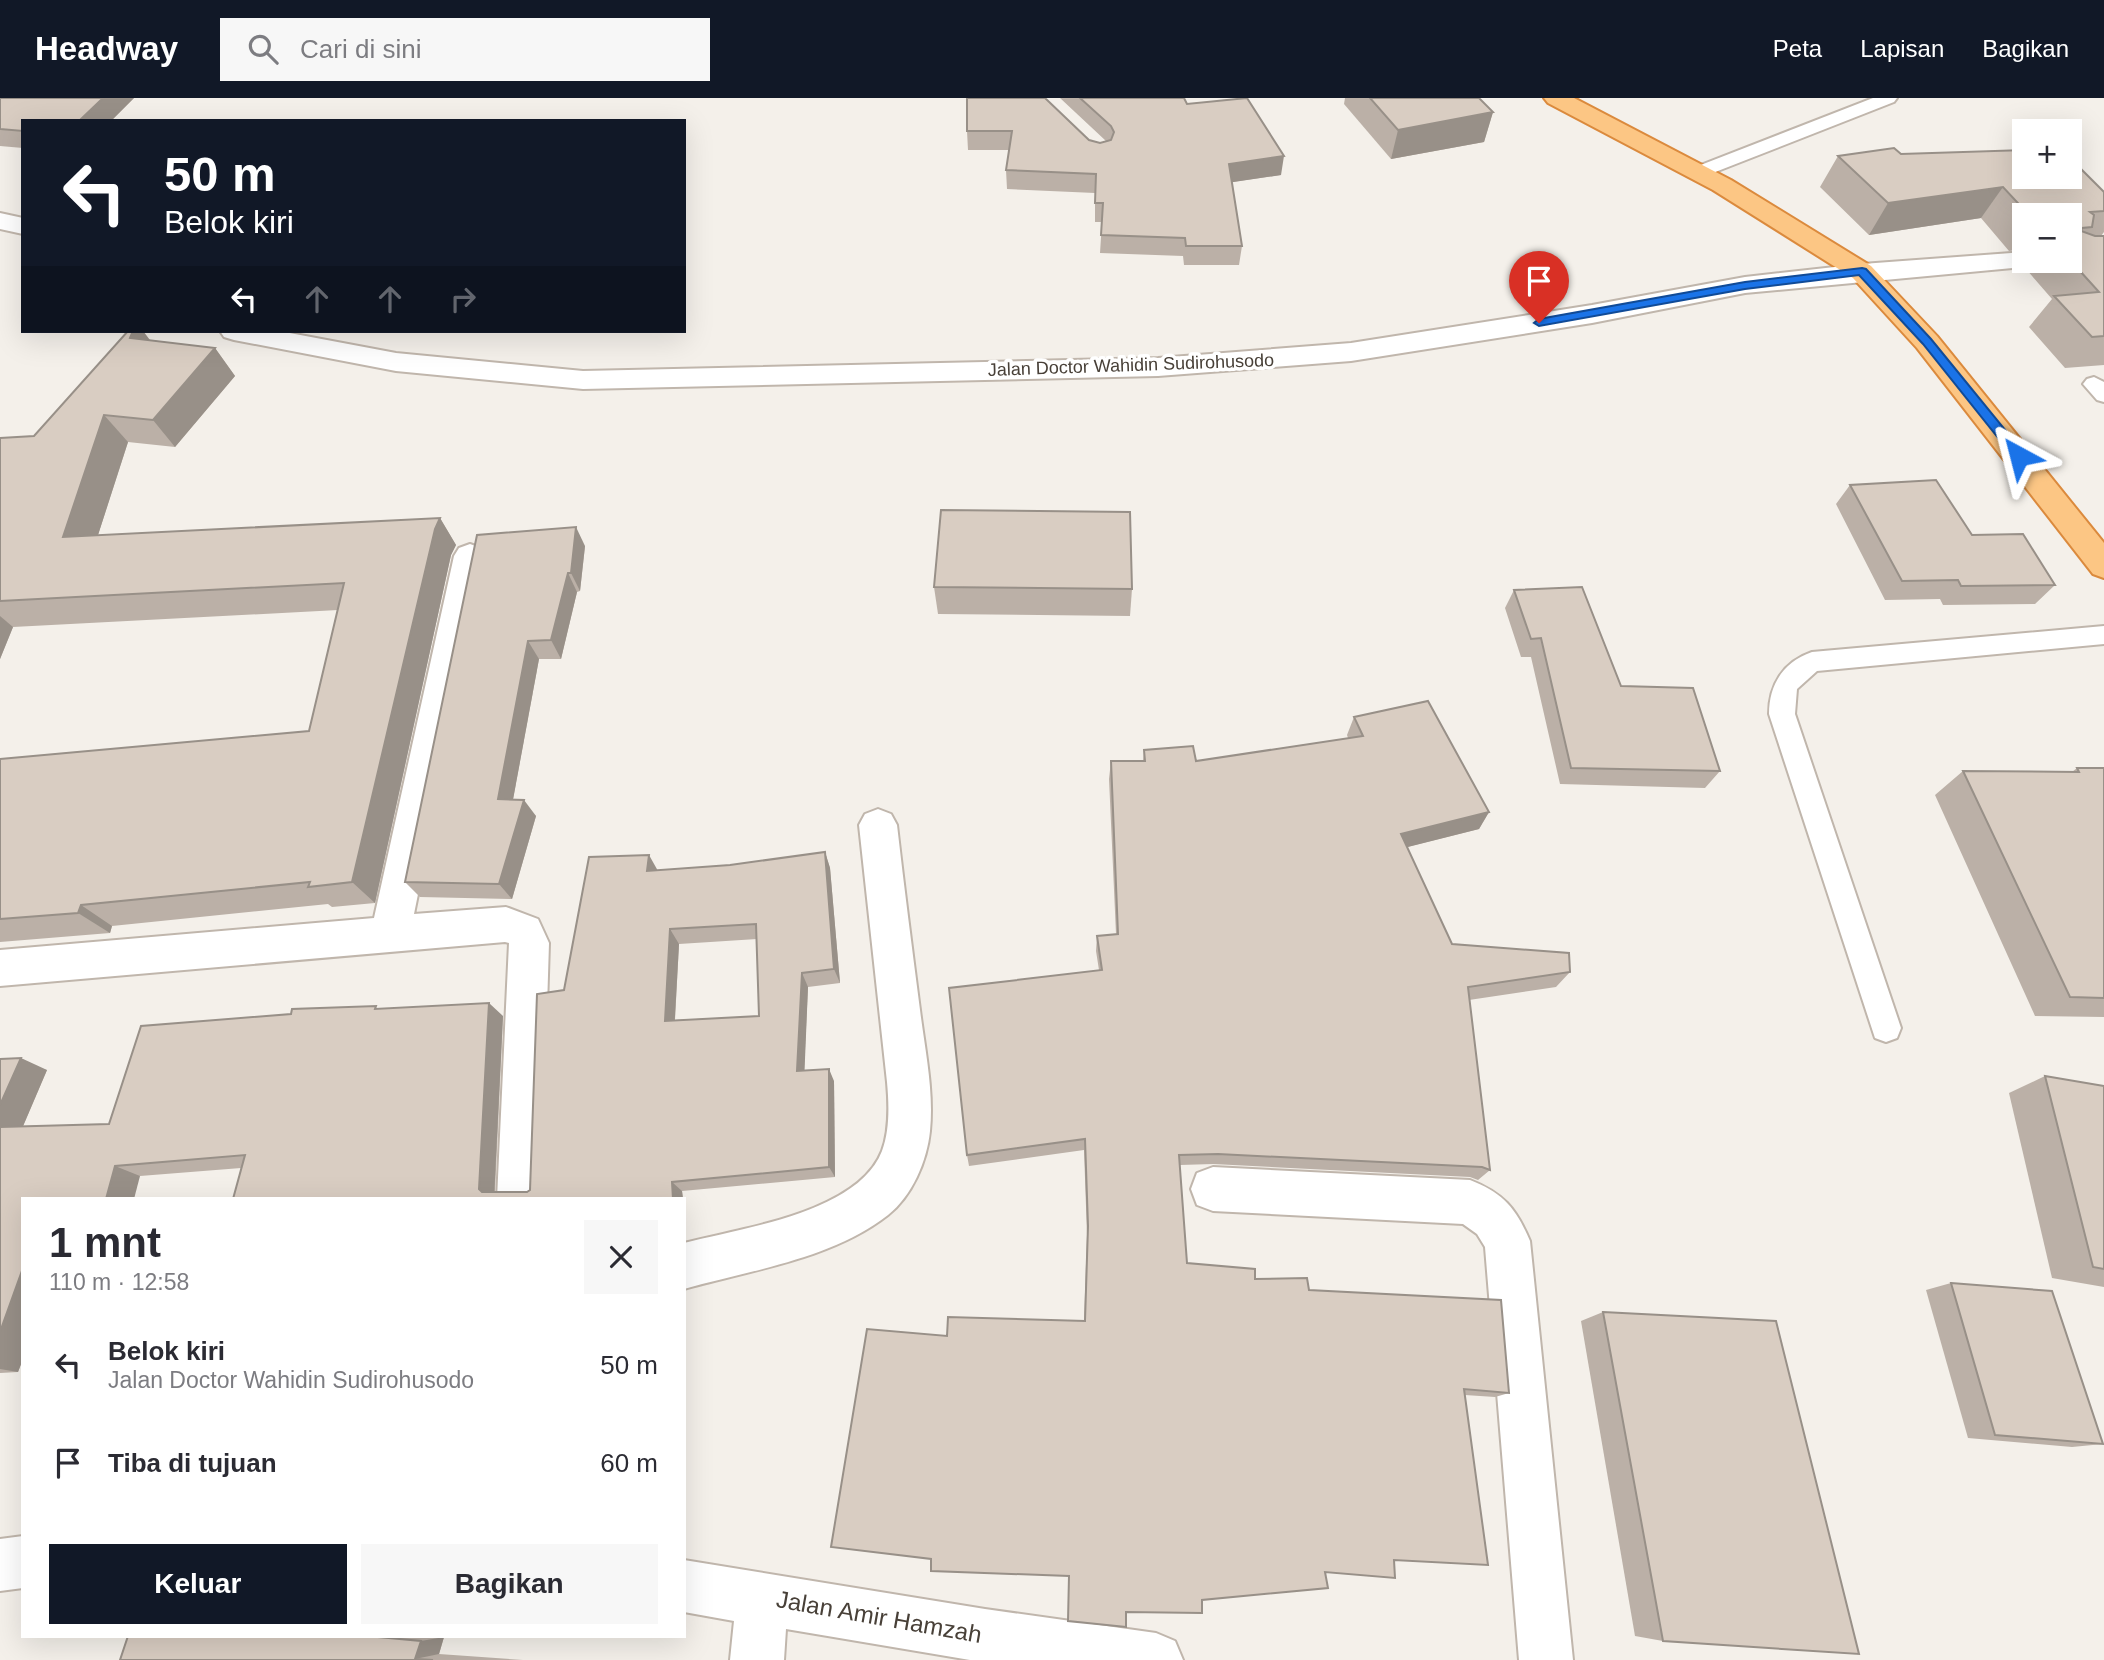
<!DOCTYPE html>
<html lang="id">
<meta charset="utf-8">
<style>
:root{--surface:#fff;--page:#f7f7f7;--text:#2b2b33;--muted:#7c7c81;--accent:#111827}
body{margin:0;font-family:Arial,sans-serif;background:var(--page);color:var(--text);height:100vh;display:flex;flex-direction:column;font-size:26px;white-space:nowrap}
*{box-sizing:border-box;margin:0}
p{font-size:23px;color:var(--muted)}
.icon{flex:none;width:38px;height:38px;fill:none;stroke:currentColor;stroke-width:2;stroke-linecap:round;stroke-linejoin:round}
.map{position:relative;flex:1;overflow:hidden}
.drawer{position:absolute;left:21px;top:1099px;width:665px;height:441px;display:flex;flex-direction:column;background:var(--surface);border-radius:0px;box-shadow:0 7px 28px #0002}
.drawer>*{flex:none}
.guide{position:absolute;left:21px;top:21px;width:665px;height:214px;border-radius:0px;box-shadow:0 7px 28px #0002;background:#111827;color:#fff;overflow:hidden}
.controls{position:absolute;left:2012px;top:21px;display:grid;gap:14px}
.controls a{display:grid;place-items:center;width:70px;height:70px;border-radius:0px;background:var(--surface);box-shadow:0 7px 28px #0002;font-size:35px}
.pin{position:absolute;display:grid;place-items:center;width:60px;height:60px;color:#fff;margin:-72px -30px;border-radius:50% 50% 50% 0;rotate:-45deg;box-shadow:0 0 7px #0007}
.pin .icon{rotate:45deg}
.me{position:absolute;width:77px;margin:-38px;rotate:322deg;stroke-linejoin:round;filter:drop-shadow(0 0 5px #0008)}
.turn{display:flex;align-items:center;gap:24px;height:147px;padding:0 28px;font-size:32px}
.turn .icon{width:91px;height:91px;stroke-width:2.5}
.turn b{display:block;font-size:49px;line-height:60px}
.lanes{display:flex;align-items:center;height:66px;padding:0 28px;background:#0003;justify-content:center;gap:35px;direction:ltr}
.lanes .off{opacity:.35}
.round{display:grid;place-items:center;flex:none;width:74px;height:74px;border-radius:0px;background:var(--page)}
.overview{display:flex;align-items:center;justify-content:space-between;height:119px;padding:0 28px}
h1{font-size:42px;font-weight:600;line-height:52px}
.cta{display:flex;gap:14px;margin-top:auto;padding:14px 28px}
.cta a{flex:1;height:80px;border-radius:0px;background:var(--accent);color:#fff;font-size:28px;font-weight:600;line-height:80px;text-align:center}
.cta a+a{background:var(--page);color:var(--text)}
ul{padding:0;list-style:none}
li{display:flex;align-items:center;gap:21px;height:98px;padding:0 28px}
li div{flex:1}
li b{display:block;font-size:26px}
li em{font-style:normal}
header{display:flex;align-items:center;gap:42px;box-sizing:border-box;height:98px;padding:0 35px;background:var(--accent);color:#fff}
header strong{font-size:33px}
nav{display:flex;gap:38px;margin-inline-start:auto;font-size:24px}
.search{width:490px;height:63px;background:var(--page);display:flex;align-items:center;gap:18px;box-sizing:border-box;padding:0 24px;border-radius:0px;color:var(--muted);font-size:26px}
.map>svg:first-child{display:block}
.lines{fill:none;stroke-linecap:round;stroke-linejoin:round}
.service-casing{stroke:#c0b6ac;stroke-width:4}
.minor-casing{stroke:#c0b6ac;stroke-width:4}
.trunk-casing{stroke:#db8a3d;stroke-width:4}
.service{fill:#fff;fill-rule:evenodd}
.minor{fill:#fff;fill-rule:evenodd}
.trunk{fill:#fcc684;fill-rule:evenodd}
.wall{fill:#bbb0a7;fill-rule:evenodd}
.shaded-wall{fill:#989088}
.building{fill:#d9cdc2;stroke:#989088;stroke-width:2;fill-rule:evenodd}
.route{fill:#1a73e8;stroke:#114b97;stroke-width:2}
.labels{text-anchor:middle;stroke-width:7;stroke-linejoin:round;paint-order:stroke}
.far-street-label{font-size:18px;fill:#484038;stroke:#fff}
.near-street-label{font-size:24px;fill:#484038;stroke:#fff}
</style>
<header>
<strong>Headway</strong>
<div class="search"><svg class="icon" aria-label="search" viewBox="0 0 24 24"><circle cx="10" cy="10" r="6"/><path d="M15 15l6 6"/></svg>Cari di sini</div>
<nav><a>Peta</a><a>Lapisan</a><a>Bagikan</a></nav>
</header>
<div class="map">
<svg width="2104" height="1562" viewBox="0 0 2104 1562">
<rect width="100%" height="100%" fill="#f4f0ea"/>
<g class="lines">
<g class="service-casing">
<g id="service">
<polygon points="1873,0 1897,0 1894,4 1705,78 1699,79 1690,74 1693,70"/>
<polygon points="2094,279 2104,284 2104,304 2097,302 2083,286 2087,281"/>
<path d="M2104,528V546L1817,573L1797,591L1795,616L1901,930L1897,940L1886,944L1875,940L1769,616C1769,587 1783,564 1812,554Z"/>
</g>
</g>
<g class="minor-casing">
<g id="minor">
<polygon points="0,115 23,120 23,136 0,131"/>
<polygon points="2025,154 2025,163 2038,163 2034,168 1745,195 1592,225 1351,263 1158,278 583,291 396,273 234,242 224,239 220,233 279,233 396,255 583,273 1158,260 1351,245 1592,207 1745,179 1862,166"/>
<polygon points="470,446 481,450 486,458 414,816 506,809 538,821 549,845 541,1101 497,1101 509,845 505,844 0,888 0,852 374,820 454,458 459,450"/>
<path d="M878,711L891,716L897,727C904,789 912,850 920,912C925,952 934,993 930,1033C927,1063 912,1098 888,1117C832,1161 751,1172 684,1191V1145C741,1130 858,1115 882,1053C890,1032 889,1006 887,984L859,727L865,716Z"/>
<path d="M1213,1069L1470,1082C1503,1095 1516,1110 1530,1143L1573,1562H1519L1485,1149L1477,1136L1463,1126L1213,1113L1197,1107L1191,1091L1197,1075Z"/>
<polygon points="23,1438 23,1490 0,1493 0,1441"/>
<polygon points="684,1462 985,1511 1156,1535 1175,1543 1183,1562 970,1562 786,1531 784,1562 730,1562 734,1523 684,1514"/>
</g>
</g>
<g class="trunk-casing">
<polygon id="trunk" points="1544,0 1574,0 1731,82 1871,168 1937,238 2104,445 2104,480 2093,476 1917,250 1853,180 1713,92 1548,5"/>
</g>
<use href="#service" class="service"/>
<use href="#minor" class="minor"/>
<use href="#trunk" class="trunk"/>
</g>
<g class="wall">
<polygon points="0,0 134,0 111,23 23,23 23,50 0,48"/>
<polygon points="967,0 1089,42 1100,45 1106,43 1060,0 1184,0 1187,6 1281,77 1232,84 1242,148 1239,167 1184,167 1183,158 1100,155 1102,124 1095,124 1095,95 1007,91 1006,72 1009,52 968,52 967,33"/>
<polygon points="1345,0 1479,0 1493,14 1484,44 1391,61 1344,6"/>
<polygon points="1901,56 2104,94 2104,134 2101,138 2104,138 2104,267 2065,270 2029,229 2052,201 2026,171 2032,163 2070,163 2070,117 2025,117 2025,151 2009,153 1981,120 1869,137 1820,89 1838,58"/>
<polygon points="128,233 143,233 150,242 215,250 235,278 175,349 128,344 98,437 440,420 456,447 451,457 375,805 332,809 328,806 112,828 110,835 0,844 0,661 309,633 338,512 13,529 0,561 0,340 34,338"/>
<polygon points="1850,387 1972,437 2055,487 2035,506 1943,507 1940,501 1885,502 1836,406"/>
<polygon points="477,437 585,448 580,493 577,494 561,561 539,561 513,701 536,718 512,801 420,799 405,784"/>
<polygon points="934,489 1132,491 1130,518 938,516"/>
<polygon points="1514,492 1621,588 1720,673 1705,690 1560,686 1531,559 1521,559 1505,510"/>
<polygon points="1354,619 1489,714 1479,731 1407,749 1452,846 1570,874 1556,889 1469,902 1490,1072 1478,1082 1470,1079 1213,1066 1180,1067 1187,1165 1255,1181 1309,1192 1509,1295 1495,1299 1465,1297 1394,1462 1325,1474 1202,1502 1126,1514 1068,1523 1068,1478 947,1238 1084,1223 1087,1137 1084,1052 969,1068 967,1057 1099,872 1096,853 1097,838 1116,836 1109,681 1111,663 1143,663 1144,652 1196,663 1348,640 1347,637"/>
<polygon points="2077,670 2104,670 2104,919 2035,918 1935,697 1963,673 2072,674"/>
<path d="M825,754L830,770L840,885L808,889L804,973L834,983L835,1079L682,1093L683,1101H233L241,1070L140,1078L23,1101V1261L18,1274L0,1275V961L47,972L23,1028L109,1026L379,911L503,918L495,1094H527L530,1092L564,892L658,772L730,767ZM757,841L759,918L675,922L679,846Z"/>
<polygon points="2045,978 2104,988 2104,1189 2052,1180 2009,995"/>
<polygon points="1951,1185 2103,1346 2072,1349 1968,1340 1926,1192"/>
<polygon points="1603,1214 1663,1543 1635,1538 1581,1223"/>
<polygon points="128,1538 433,1538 444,1539 439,1556 523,1562 120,1562"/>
</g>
<g class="shaded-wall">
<polygon points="103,0 134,0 111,23 79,23"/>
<polygon points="1493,14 1484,44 1391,61 1398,32"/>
<polygon points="1284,58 1281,77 1227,85 1229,66"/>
<polygon points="2003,89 1981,120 1869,137 1888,105"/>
<polygon points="133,233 143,233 157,252 130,240"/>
<polygon points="215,250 235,278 175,349 153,322"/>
<polygon points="104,317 128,344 89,465 63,439"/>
<polygon points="440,420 456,447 451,457 375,805 352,784 435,431"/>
<polygon points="576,429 585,448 580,493 571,475"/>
<polygon points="568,475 577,494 561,561 551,542"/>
<polygon points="0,518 13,529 0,561"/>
<polygon points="528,543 539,561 510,718 498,701"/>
<polygon points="524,702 536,718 512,801 499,786"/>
<polygon points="1489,714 1479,731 1392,753 1401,736"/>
<polygon points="825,754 830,770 840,885 834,871"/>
<polygon points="649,757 658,773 647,773"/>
<polygon points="81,807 112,828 110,835 78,815"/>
<polygon points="670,831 679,846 674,936 665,923"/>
<polygon points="802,875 808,889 804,985 797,973"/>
<polygon points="489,905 503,918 494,1101 482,1094 479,1091"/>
<polygon points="21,960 47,972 18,1040 0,1033 0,1007"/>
<polygon points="829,971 834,983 835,1079 829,1069"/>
<polygon points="115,1068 140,1078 134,1101 106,1101"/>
<polygon points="672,1084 682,1093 683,1101 673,1101"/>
<polygon points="23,1170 23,1261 18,1274 0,1271 0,1234"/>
<polygon points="444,1539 439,1556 415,1561 421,1543"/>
</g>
<g class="building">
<polygon points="0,0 103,0 79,23 23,23 23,33 0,31"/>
<polygon points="967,0 1045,0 1089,42 1100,45 1111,42 1114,34 1111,28 1080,0 1184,0 1187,6 1247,0 1284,58 1229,66 1242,148 1186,148 1185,140 1101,137 1103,105 1095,105 1096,76 1006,72 1012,33 967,33"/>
<polygon points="1370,0 1479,0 1493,14 1398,32"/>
<polygon points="1894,50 1901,56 2025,52 2025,79 2070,79 2070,60 2104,94 2104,113 2090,114 2094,117 2092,129 2082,130 2081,133 2095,138 2104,138 2104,238 2092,239 2054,198 2099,194 2070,162 2070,117 2029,117 2003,89 1888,105 1838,58"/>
<polygon points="128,233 133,233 130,240 215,250 153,322 104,317 63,439 440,420 435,431 352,784 308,789 310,784 81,807 78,815 0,821 0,661 309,633 344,485 0,503 0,340 34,338"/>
<polygon points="1936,382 1972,437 2023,436 2055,487 1961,488 1958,482 1902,483 1850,387"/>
<polygon points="941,412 1130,414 1132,491 934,489"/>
<polygon points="576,429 571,475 568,475 551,542 528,543 498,701 524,702 499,786 405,784 477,437"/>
<polygon points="1582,489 1621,588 1693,590 1720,673 1571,670 1541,540 1531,541 1514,492"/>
<polygon points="1428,603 1489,714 1401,736 1452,846 1569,855 1570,874 1468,889 1490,1072 1482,1069 1218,1056 1179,1057 1187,1165 1255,1171 1255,1181 1307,1180 1309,1192 1501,1202 1509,1295 1464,1291 1488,1467 1394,1462 1395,1480 1325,1474 1328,1490 1202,1502 1202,1515 1126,1514 1126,1529 1068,1523 1069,1478 931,1473 931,1461 831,1449 867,1231 947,1238 948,1219 1085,1223 1088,1128 1085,1041 967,1057 949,890 1102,872 1097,838 1118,836 1111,663 1145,663 1144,652 1193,648 1196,663 1363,638 1354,619"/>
<polygon points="2077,670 2104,670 2104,900 2070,899 1963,673 2079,674"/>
<path d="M825,754L834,871L802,875L797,973L829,971V1069L672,1084L673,1101H233L245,1057L115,1068L106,1101H23V1170L0,1234V1029L109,1026L141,928L291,916L292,911L376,908L375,911L489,905L479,1091L482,1094H527L530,1092L537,896L564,892L589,759L649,757L647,773L730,767ZM756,826L759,918L665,923L670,831Z"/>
<polygon points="21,960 0,1007 0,961"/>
<polygon points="2045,978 2104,988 2104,1171 2093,1169"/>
<polygon points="1951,1185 2052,1193 2103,1346 1995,1337"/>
<polygon points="1603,1214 1776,1223 1859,1556 1663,1543"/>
<polygon points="128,1538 367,1538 421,1543 415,1561 433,1562 120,1562"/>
</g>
<polygon class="route" points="1862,170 1866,171 1931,241 2024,355 2024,361 2015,361 1923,246 1859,177 1745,191 1539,228 1534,225 1539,221 1745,184"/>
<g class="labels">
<g class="far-street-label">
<text transform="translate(1131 267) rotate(-2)" y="6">Jalan Doctor Wahidin Sudirohusodo</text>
</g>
<g class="near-street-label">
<text transform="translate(879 1519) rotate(10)" y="8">Jalan Amir Hamzah</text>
</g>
</g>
</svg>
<div class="controls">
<a>+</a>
<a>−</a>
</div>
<div class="pin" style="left:1539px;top:225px;background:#d93025"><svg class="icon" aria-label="arrive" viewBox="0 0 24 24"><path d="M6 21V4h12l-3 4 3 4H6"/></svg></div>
<svg class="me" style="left:2019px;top:358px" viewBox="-20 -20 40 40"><path d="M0-17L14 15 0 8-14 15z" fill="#1a73e8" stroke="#fff" stroke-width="4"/></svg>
<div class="guide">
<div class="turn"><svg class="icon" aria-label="left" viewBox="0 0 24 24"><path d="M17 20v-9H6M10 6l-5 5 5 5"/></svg><div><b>50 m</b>Belok kiri</div></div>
<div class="lanes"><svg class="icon" aria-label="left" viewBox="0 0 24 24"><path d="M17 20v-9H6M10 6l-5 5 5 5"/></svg><svg class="icon off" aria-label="ahead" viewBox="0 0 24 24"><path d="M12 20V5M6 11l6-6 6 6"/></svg><svg class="icon off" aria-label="ahead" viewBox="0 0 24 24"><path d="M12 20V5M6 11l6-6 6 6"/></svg><svg class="icon off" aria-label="right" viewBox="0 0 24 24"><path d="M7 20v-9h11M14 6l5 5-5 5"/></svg></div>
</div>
<section class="drawer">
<div class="overview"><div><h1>1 mnt</h1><p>110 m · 12:58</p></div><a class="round"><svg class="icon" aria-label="close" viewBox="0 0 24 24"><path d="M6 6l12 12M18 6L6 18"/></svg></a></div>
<ul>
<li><svg class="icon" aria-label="left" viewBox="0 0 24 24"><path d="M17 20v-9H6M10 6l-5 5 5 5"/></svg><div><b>Belok kiri</b><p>Jalan Doctor Wahidin Sudirohusodo</p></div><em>50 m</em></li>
<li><svg class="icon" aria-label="arrive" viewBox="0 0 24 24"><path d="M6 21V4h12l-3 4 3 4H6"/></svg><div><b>Tiba di tujuan</b></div><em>60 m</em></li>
</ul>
<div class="cta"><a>Keluar</a><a>Bagikan</a></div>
</section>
</div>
